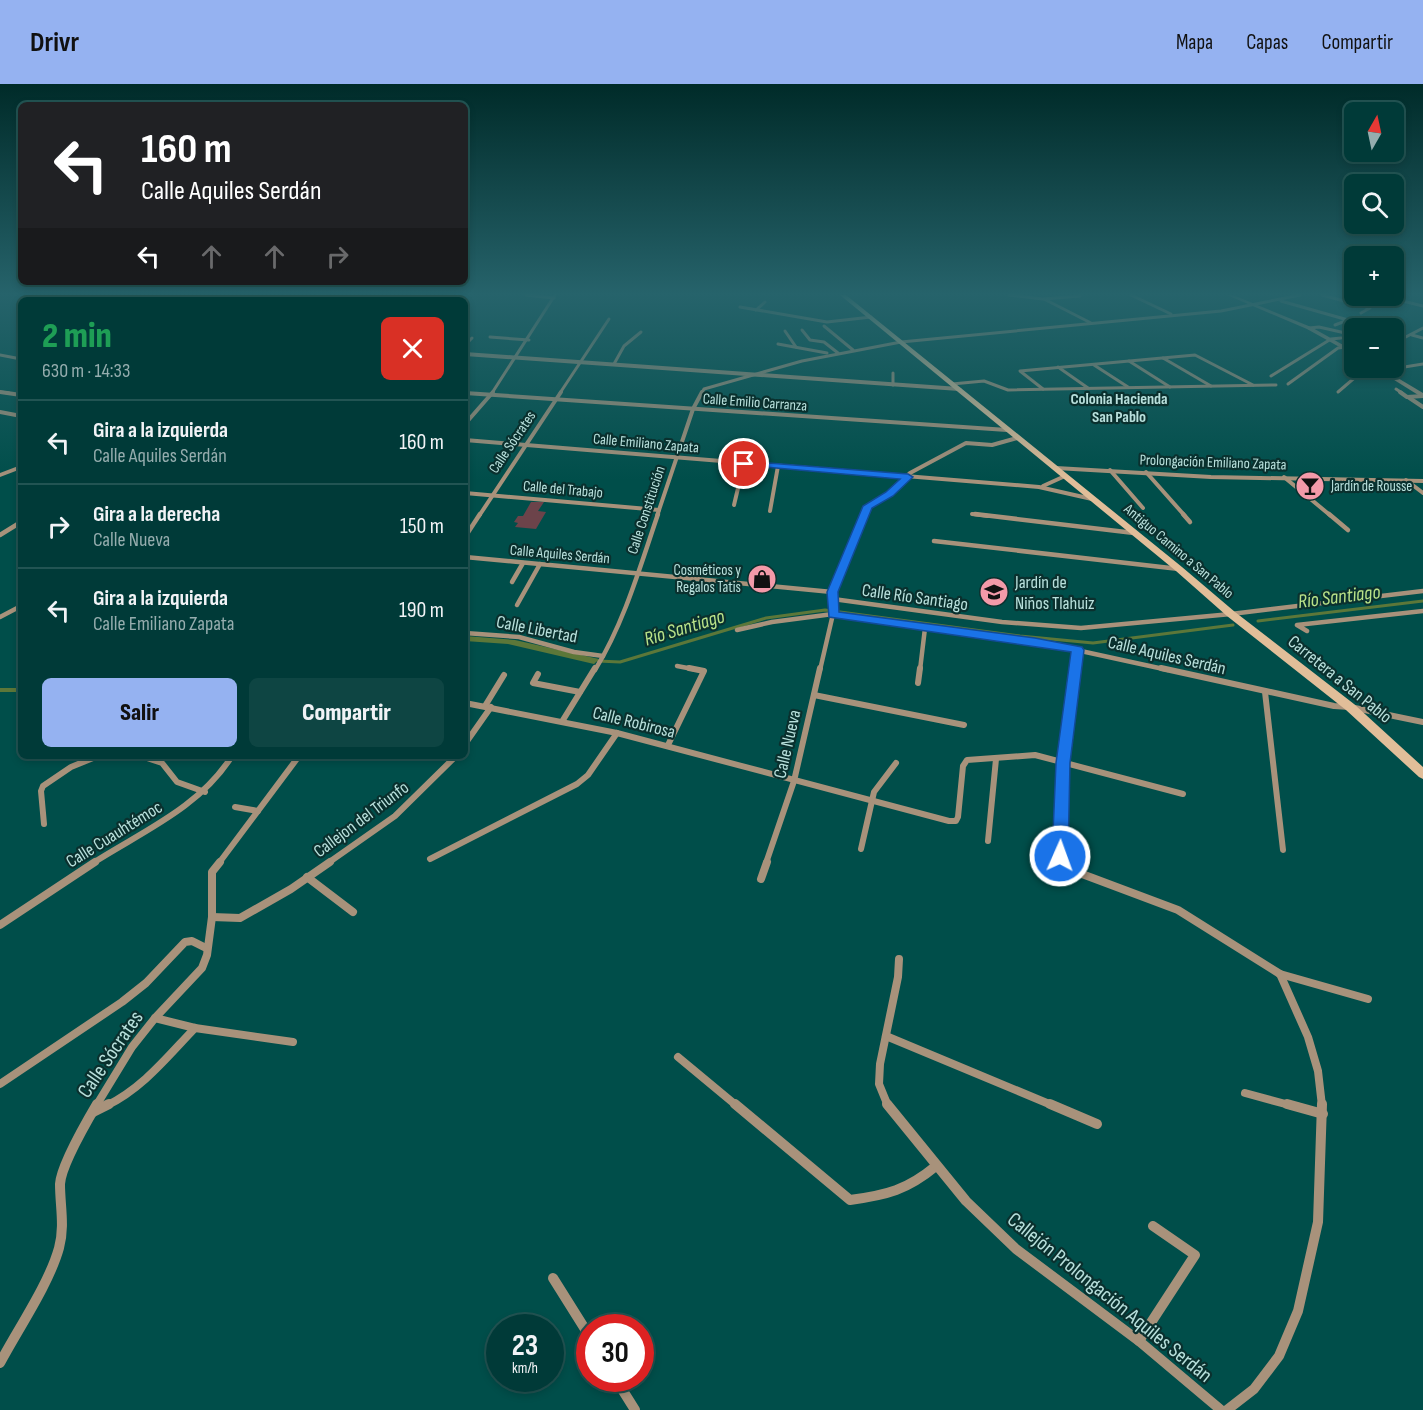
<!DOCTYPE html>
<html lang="es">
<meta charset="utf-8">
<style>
:root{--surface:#003a38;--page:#0e4543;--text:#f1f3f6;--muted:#95adae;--line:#225453;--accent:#95b2f1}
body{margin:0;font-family:"Sofia Sans Condensed",sans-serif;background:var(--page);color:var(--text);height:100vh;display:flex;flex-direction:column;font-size:22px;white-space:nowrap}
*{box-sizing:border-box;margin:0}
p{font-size:20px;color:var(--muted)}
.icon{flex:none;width:33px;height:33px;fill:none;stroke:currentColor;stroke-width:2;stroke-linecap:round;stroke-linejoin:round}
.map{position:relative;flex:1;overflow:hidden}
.side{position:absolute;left:18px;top:213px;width:450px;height:462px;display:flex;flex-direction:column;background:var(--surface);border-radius:9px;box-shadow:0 3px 9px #0003,0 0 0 2px var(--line)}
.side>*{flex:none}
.top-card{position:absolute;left:18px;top:18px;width:450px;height:183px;border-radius:9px;box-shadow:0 3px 9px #0003,0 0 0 2px var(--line);background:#202124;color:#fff;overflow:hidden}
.needle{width:39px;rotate:9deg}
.buttons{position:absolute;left:1344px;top:18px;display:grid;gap:12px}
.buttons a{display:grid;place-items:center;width:60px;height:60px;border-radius:9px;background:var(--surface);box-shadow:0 3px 9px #0003,0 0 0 2px var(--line);font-size:30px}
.speed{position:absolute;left:486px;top:1230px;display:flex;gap:12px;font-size:30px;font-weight:700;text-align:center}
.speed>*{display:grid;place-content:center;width:78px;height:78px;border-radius:50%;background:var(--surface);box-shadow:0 3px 9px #0003,0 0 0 2px var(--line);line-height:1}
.speed small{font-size:15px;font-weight:400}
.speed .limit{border:9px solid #d22;background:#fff;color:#111}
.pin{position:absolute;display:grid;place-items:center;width:51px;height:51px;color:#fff;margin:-26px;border:3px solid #fff;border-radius:50%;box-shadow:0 2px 6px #0007}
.me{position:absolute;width:66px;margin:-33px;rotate:2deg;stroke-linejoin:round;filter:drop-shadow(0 0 4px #0008)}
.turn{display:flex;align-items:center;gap:21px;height:126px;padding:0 24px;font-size:27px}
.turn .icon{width:78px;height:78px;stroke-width:2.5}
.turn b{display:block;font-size:42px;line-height:51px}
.lanes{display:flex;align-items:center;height:57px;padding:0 24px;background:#0003;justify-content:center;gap:30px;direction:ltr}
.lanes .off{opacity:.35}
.round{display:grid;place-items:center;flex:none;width:63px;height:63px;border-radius:9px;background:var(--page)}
.headline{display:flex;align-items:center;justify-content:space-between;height:102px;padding:0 24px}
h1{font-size:36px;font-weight:800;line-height:45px;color:#1e9e55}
.action{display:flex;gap:12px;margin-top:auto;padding:12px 24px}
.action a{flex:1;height:69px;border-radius:9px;background:var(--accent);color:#111;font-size:24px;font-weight:800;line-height:69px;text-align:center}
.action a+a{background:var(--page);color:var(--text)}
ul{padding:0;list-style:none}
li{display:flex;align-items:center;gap:18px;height:84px;padding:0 24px;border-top:2px solid var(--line)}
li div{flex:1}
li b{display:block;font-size:22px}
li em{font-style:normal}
header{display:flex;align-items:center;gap:36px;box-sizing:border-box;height:84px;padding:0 30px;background:var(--accent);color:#111}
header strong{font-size:28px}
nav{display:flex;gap:33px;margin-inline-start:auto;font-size:21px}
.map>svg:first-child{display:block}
.green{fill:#6c434a}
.water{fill:#5c7739}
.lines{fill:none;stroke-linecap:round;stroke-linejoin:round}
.stream-far1{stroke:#5c7739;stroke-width:3}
.stream{stroke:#5c7739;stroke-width:4}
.minor-far5{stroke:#a8927b;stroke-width:3}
.minor-far4{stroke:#a8927b;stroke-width:4}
.minor-far3{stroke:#a8927b;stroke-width:4.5}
.minor-far2{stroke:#a8927b;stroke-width:6}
.minor-far1{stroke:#a8927b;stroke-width:8}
.minor{stroke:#a8927b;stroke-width:10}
.tertiary{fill:#a8927b;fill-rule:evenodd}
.secondary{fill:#e1be99;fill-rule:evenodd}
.route{fill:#1a73e8;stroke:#114b97;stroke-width:1.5}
.labels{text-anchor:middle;stroke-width:4.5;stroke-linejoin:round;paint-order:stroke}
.far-street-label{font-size:15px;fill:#b8e0dc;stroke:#0a302e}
.far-poi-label{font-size:15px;fill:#b8e0dc;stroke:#0a302e;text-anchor:start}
.far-neighbourhood-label{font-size:16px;font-weight:bold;fill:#b8e0dc;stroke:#0a302e}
.poi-label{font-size:18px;fill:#b8e0dc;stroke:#0a302e;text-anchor:start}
.street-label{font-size:18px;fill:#b8e0dc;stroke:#0a302e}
.water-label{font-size:20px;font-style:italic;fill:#b9e289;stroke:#0a302e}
.near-street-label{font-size:21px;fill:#b8e0dc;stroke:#0a302e}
</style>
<header>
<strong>Drivr</strong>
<nav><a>Mapa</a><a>Capas</a><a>Compartir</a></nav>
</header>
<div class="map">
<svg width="1423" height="1326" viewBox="0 0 1423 1326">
<rect width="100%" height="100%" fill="#004e4a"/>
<g class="green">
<polygon points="128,211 158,213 235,211 238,216 113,216"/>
<polygon points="531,418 544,418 538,427 546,428 536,445 515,443 518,439 514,438 518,432 523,432"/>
</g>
<polygon class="water" points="465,552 515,556 599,575 594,580 508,560 465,557"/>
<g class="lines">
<g class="stream-far1">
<polyline points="1258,537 1423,517"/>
<polyline points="598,577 620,578 766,534 825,526 1020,552 1093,559 1233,541"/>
</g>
<polyline class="stream" points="0,606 21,606"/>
<g class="minor-far5">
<polyline points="319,211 356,216"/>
<polyline points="416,211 424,211"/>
<polyline points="448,211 457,213"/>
<polyline points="526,211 554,214"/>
<polyline points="1009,211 1043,215 1080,212"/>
<polyline points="1131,211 1171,230"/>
<polyline points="1322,211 1370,224 1361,229"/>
<polyline points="285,212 308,215"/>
<polyline points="1383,212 1423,222"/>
<polyline points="1044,215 1091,239"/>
<polyline points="1281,217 1348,236 1335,241"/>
<polyline points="740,223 827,238 871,233"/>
<polyline points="756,226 765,218"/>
<polyline points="824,242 853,266"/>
<polyline points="1309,244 1319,243 1354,251"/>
<polyline points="802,246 810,256 824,258 838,269"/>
<polyline points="785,247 796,263"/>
<polyline points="1412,251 1423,254"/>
<polyline points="490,253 529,256"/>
<polyline points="1394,259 1423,244"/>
<polyline points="778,260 827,269"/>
<polyline points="465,261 472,254"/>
<polyline points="0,271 21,275"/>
<polyline points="1163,274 1211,302"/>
<polyline points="1129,277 1170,303"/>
<polyline points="614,280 624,262 641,248"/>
<polyline points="1094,281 1128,303"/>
<polyline points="1058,283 1088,304"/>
<polyline points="1392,285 1423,280"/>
<polyline points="893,289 893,301"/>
<polyline points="1271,292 1331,255 1341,254"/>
<polyline points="952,300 984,297 1008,306 1276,301"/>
<polyline points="1288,300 1338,264 1354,262"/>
<polyline points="1043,305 1020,287 1195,271 1253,301"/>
<polyline points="1396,305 1402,309"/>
<polyline points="0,308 9,309"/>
<polyline points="1338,308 1366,284"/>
<polyline points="465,309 468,309"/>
<polyline points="492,309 555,211"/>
<polyline points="560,309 609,235"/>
<polyline points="702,309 704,305 802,277 901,258 1221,227 1300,211"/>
</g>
<g class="minor-far4">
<polyline points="0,308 21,311"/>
<polyline points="1400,308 1407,313 1423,312"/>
<polyline points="465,309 1007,346"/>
<polyline points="1408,313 1423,323"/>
<polyline points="0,328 21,332"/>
<polyline points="465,340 493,308"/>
<polyline points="465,356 1039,403 1092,415"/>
<polyline points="1056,384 1211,393 1423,397"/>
<polyline points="1110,386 1143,424"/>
<polyline points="1146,388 1185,432"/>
<polyline points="1284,393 1331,432"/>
<polyline points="1406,396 1423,409"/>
<polyline points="1043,402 1065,392"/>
<polyline points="465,409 659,426"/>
<polyline points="734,421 744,379"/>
<polyline points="770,427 778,382"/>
<polyline points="972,430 988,432"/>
<polyline points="479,432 561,308"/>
<polyline points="657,432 693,325 702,308"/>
<polyline points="864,432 868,422 889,410 910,389 966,359 992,361 1017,354"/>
</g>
<g class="minor-far3">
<polyline points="865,430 832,508 835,521 833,530 1035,557 1168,586"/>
<polyline points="975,430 1134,449"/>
<polyline points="1183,430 1190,438"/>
<polyline points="1329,430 1348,446"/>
<polyline points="0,451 21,438"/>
<polyline points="465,453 480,430"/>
<polyline points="934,457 1179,485"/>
<polyline points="465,473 832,508"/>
<polyline points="512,498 523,479"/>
<polyline points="833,515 1002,538 1081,544 1231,530 1423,507"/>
<polyline points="517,521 540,480"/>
<polyline points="0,533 21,522"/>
<polyline points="737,546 772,538 833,530 820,586"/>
<polyline points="1307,547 1297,541 1423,527"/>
<polyline points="465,549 519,553 574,568 603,572"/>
<polyline points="677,582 698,586"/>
<path d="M595,586C624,539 640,483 658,430"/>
<polyline points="920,586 925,544"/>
<polyline points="1075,586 1078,566"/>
</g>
<g class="minor-far2">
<polyline points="1161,584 1334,622 1350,623 1423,638"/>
<polyline points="538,590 533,599 580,608"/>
<polyline points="918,599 920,584"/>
<polyline points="1265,608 1283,766"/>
<polyline points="814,611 964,641"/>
<polyline points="465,619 617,649 949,737 956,737 958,733 963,682 967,676 1035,671 1183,710"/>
<polyline points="485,622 504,591"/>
<polyline points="563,636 595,584"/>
<polyline points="465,660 491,623"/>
<polyline points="668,661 704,587 689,584"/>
<polyline points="141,672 162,679 177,698 205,708"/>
<polyline points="235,723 258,727"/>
<polyline points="44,740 41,707 43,702 71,683 98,672"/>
<polyline points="988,757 996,675"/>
<polyline points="861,765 874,708 896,679"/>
<polyline points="430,775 577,700 588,691 617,649"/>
<path d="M93,779C143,747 199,724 232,672"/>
<polyline points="219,779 299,672"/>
<polyline points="328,779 395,732 456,672"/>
<polyline points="766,779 794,697 820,584"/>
<polyline points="1063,779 1060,772 1063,679 1076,584"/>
</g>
<g class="minor-far1">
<polyline points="1062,778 1074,787 1178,826 1280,890 1308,953 1318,987 1322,1022"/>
<polyline points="307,793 353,828"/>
<polyline points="761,795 767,778"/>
<polyline points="212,833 240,834 291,805 330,778"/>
<polyline points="0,841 95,778"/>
<polyline points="1280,890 1368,915"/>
<polyline points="155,934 195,944 293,958"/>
<polyline points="886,952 1054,1022"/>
<polyline points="678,973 737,1022"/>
<polyline points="0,1000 122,918 146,899 185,858 192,857 206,864"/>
<polyline points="1245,1009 1293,1022"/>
<polyline points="96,1022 132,963 155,934 202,884 207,871 212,833 212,788 220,778"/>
<path d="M106,1022C143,1004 167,973 195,944"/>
<polyline points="888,1022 879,1000 880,980 898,893 899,875"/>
</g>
<g class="minor">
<path d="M735,1020L850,1116C887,1111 907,1106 936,1082"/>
<polyline points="887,1020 966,1117 1016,1165 1139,1257 1221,1326"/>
<polyline points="1050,1020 1097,1040"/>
<polyline points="1287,1020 1323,1030"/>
<polyline points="93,1028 109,1020"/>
<polyline points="553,1194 590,1253"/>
<polyline points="1139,1257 1195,1171 1153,1142"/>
<path d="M0,1279C18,1245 49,1200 59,1164C65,1142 60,1122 60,1100C61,1082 87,1037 97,1020"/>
<polyline points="615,1294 635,1326"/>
<polyline points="1227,1326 1254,1305 1279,1272 1298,1227 1318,1138 1322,1020"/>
</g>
<g class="tertiary">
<polygon points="235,211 239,211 242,216 238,216"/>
<polygon points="1227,211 1233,211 1311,243 1354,267 1354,271 1307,245"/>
<polygon points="465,268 959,303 962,305 959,307 465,272"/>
<polygon points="1375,284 1381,284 1423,309 1423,314"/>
<polygon points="21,381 21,385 0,393 0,389"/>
</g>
<polygon class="secondary" points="840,211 846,211 1182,483 1235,528 1354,620 1423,683 1423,695 1419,693 1346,626 1227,532 1176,487"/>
</g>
<linearGradient id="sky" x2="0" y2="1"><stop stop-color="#002b29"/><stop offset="0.53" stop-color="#26636b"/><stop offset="1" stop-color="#26636b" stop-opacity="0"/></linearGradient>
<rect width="1423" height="396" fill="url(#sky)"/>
<polygon class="route" points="744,377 908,390 913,393 893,412 872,424 838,508 839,528 1035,554 1082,563 1084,566 1070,679 1068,772 1066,777 1060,778 1055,777 1052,772 1056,679 1071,568 829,533 827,508 863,422 886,408 900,395 741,381 739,380"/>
<defs>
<g id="bar-disc" transform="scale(1.5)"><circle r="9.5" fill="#f39aa9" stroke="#0a302e"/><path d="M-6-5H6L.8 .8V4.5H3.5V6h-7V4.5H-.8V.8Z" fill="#111"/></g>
<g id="shop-disc" transform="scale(1.5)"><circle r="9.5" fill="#f39aa9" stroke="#0a302e"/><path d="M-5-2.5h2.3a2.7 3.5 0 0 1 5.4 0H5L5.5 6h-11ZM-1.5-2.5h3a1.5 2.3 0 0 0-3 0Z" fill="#111"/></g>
<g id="school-disc" transform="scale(1.5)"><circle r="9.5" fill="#f39aa9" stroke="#0a302e"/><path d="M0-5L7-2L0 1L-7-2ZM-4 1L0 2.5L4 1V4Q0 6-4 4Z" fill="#111"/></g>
</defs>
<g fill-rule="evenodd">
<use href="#bar-disc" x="1310" y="402"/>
<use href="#shop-disc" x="762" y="495"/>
<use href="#school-disc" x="994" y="508"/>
</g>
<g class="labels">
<g class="far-street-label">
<text transform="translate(755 318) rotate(4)" y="5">Calle Emilio Carranza</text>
<text transform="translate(512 358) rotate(-56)" y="5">Calle Sócrates</text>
<text transform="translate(646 359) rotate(5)" y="5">Calle Emiliano Zapata</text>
<text transform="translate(1213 378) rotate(2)" y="5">Prolongación Emiliano Zapata</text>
<text transform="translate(563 405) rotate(5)" y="5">Calle del Trabajo</text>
<text transform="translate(646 426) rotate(-72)" y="5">Calle Constitución</text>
<text transform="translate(1179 467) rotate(40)" y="5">Antiguo Camino a San Pablo</text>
<text transform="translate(560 470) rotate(5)" y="5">Calle Aquiles Serdán</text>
</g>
<g class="far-poi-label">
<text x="1331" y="407">Jardín de Rousse</text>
<text x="741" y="491" text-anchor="end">Cosméticos y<tspan x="741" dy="17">Regalos Tatis</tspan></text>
</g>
<g class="far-neighbourhood-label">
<text x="1119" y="320">Colonia Hacienda<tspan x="1119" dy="18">San Pablo</tspan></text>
</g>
<g class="poi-label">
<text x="1015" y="504">Jardín de<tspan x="1015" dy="21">Niños Tlahuiz</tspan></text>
</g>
<g class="street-label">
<text transform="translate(915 513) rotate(8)" y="6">Calle Río Santiago</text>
<text transform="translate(537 545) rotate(11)" y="6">Calle Libertad</text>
<text transform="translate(1167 571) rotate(13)" y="6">Calle Aquiles Serdán</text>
<text transform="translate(1340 595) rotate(39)" y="6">Carretera a San Pablo</text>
<text transform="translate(634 638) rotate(14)" y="6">Calle Robirosa</text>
<text transform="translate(787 660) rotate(-77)" y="6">Calle Nueva</text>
<text transform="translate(361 735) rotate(-37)" y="6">Callejon del Triunfo</text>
<text transform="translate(114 750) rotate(-32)" y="6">Calle Cuauhtémoc</text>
</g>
<g class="water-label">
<text transform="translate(1339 512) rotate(-7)" y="7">Río Santiago</text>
<text transform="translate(684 543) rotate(-17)" y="7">Río Santiago</text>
</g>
<g class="near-street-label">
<text transform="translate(110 970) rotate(-56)" y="7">Calle Sócrates</text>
<text transform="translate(1110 1213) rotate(39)" y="7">Callejón Prolongación Aquiles Serdán</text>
</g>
</g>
</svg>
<div class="buttons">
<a><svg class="needle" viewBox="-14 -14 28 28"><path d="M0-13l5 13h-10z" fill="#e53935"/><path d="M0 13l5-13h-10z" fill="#95adae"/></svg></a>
<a><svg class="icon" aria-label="search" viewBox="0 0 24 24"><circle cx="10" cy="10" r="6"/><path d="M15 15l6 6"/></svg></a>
<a>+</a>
<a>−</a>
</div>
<div class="speed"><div>23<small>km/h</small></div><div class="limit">30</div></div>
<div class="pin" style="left:744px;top:380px;background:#d93025"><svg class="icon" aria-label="arrive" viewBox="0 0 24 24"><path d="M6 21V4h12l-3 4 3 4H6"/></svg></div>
<svg class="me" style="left:1060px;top:772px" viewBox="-20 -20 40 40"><circle r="17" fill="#1a73e8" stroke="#fff" stroke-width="3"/><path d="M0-11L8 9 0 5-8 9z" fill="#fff"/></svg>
<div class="top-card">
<div class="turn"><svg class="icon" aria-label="left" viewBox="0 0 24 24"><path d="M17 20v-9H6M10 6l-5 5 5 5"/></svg><div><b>160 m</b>Calle Aquiles Serdán</div></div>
<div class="lanes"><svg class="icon" aria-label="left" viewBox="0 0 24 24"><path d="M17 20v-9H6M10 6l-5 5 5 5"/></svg><svg class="icon off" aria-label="ahead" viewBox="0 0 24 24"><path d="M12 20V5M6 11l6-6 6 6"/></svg><svg class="icon off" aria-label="ahead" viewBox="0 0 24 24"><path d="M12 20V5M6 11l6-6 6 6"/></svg><svg class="icon off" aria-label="right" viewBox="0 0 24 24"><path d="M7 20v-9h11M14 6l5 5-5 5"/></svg></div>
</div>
<section class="side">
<div class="headline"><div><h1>2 min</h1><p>630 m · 14:33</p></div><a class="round" style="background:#d93025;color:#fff"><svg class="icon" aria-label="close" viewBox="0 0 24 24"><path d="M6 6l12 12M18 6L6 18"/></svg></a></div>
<ul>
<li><svg class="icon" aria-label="left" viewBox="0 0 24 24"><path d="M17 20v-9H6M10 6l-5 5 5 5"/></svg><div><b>Gira a la izquierda</b><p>Calle Aquiles Serdán</p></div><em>160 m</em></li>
<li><svg class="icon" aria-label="right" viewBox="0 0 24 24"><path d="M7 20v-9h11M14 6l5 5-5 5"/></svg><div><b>Gira a la derecha</b><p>Calle Nueva</p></div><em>150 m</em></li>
<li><svg class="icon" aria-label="left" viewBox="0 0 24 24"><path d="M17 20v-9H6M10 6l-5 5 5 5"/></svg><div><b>Gira a la izquierda</b><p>Calle Emiliano Zapata</p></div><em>190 m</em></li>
</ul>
<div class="action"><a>Salir</a><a>Compartir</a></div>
</section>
</div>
